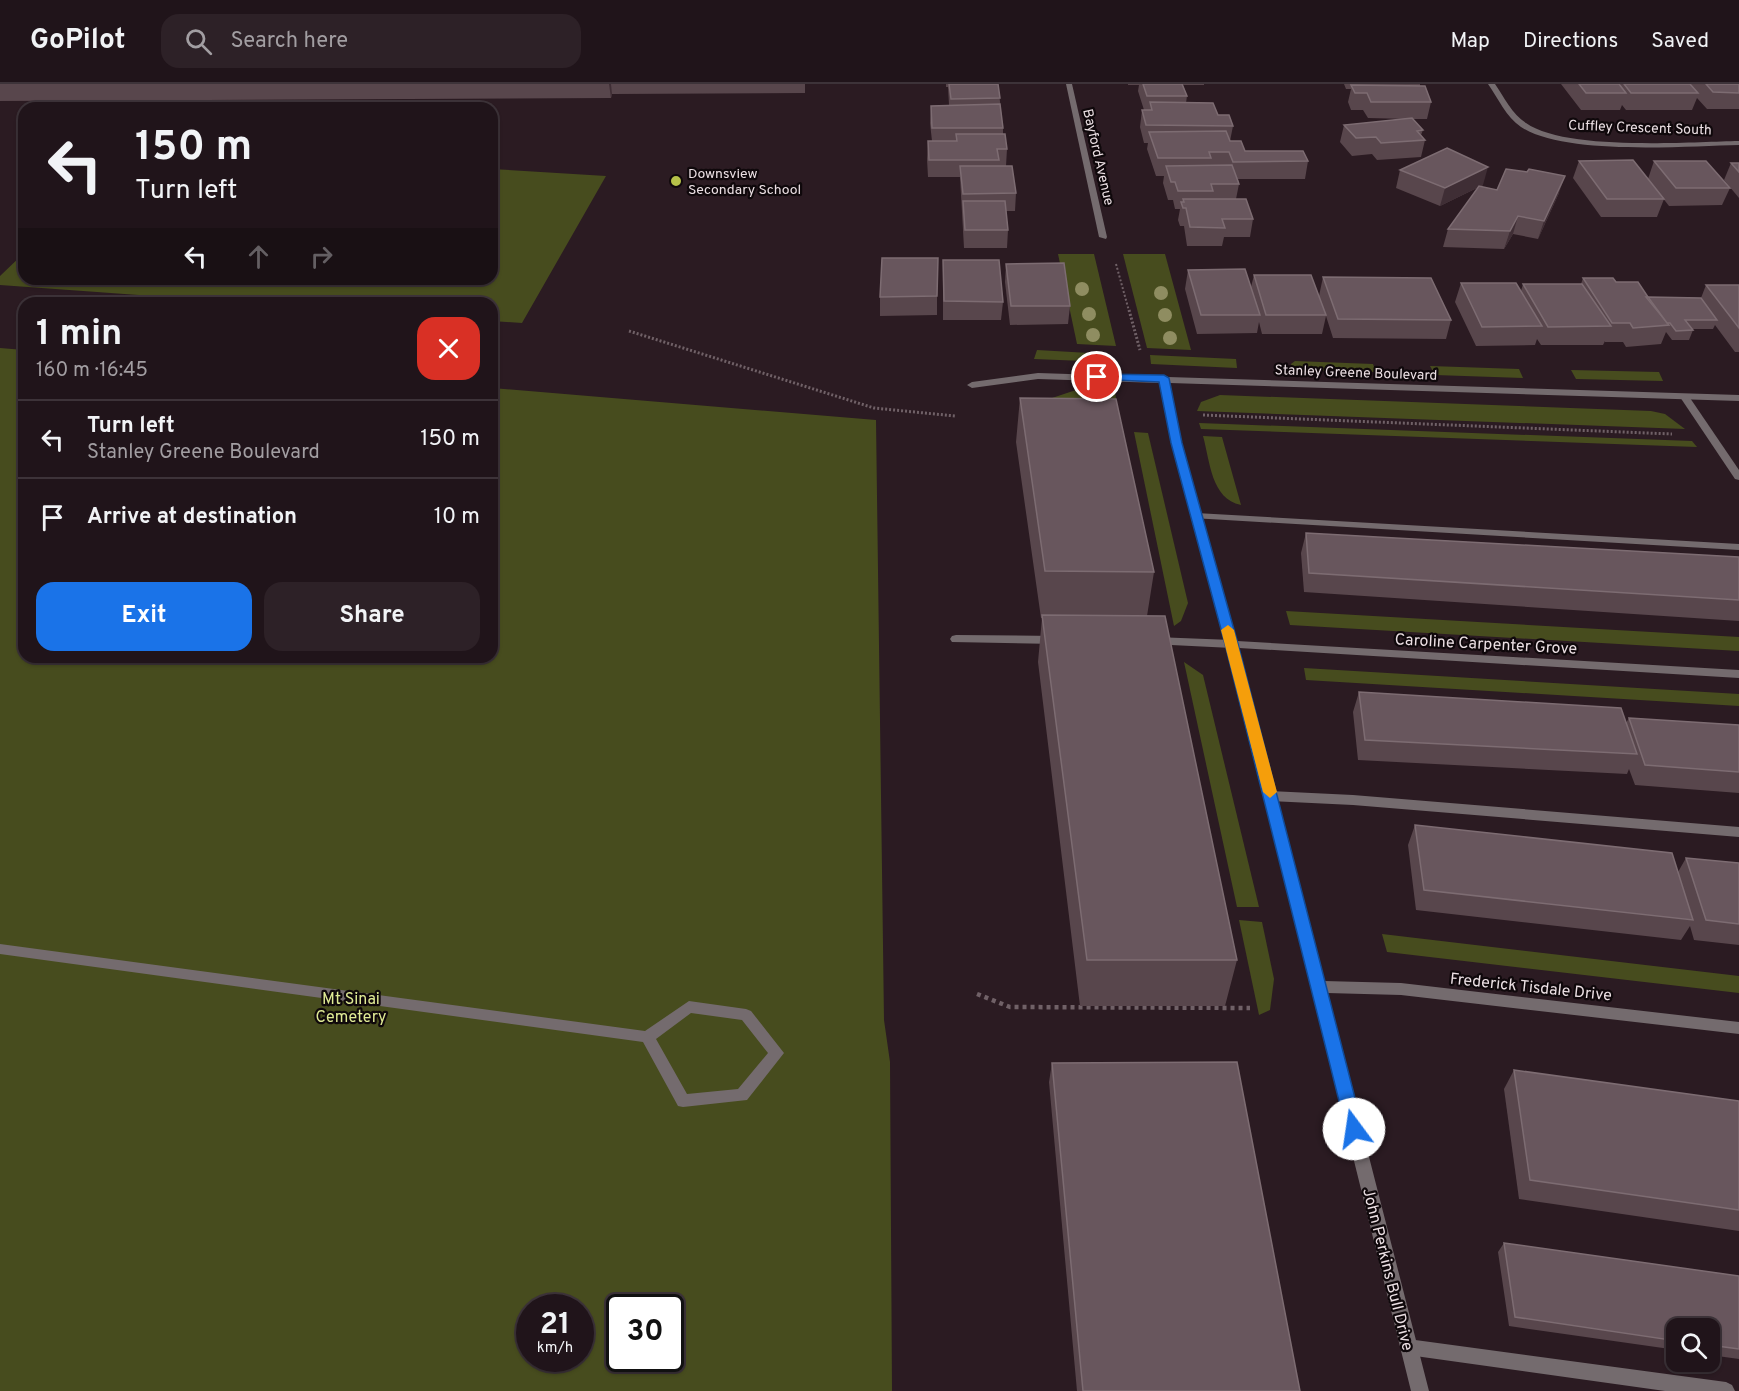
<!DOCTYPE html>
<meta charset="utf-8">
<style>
:root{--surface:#20141a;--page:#2d2127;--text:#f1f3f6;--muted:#a29ea2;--line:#3d3339;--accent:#1a73e8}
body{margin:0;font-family:Overpass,sans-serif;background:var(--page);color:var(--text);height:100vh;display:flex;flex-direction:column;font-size:22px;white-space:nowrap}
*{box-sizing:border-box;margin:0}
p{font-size:20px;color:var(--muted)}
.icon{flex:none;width:33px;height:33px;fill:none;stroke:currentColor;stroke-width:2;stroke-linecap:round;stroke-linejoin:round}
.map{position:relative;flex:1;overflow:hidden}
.sheet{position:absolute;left:18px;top:213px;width:480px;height:366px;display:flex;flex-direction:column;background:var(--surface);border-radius:18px;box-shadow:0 2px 4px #0004,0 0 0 2px var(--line)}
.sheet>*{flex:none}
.banner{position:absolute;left:18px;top:18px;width:480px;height:183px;border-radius:18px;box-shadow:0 2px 4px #0004,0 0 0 2px var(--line);background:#20141a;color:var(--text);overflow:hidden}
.buttons{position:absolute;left:1666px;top:1234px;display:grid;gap:12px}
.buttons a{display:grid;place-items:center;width:54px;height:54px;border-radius:12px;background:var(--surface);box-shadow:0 2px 4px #0004,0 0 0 2px var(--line);font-size:30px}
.speed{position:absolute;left:516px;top:1210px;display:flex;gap:12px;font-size:30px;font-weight:700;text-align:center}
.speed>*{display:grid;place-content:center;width:78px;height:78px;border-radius:50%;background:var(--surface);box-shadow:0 2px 4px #0004,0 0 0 2px var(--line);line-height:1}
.speed small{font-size:15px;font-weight:400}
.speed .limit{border:3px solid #111;border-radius:9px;background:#fff;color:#111}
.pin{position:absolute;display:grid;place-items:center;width:51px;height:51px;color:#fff;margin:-26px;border:3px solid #fff;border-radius:50%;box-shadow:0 2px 6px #0007}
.me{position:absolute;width:66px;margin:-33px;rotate:346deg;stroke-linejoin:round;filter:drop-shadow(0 0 4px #0008)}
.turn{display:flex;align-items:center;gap:21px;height:126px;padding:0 18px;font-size:27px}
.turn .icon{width:78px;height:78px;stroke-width:2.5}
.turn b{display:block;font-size:42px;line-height:51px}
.lanes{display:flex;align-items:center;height:57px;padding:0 18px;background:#0003;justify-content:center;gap:30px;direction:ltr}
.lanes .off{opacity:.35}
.round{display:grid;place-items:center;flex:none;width:63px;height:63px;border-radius:18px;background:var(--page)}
.overview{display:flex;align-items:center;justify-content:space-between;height:102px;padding:0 18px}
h1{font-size:36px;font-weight:700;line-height:45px}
.button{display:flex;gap:12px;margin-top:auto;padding:12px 18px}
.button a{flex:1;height:69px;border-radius:18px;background:var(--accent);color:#fff;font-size:24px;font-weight:700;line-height:69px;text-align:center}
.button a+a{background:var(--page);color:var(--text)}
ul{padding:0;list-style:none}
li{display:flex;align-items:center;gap:18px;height:78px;padding:0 18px;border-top:2px solid var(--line)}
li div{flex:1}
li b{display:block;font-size:22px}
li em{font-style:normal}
header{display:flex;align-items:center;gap:36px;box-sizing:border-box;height:84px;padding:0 30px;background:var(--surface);border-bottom:2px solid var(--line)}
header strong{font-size:28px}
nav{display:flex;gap:33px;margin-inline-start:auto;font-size:21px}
.search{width:420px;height:54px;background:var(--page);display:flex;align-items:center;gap:15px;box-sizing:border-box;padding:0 21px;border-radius:18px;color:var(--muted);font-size:22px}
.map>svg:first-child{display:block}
.green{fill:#474c1e;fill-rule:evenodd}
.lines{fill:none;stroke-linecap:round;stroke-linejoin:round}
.path-far2{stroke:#706167;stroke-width:2;stroke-dasharray:2 2;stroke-linecap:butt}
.path-far1{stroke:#706167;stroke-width:3;stroke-dasharray:2 2;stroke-linecap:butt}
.path{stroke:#706167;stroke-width:4.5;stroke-dasharray:4 4;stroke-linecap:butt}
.lane{fill:#746b6e;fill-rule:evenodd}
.street{fill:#746b6e;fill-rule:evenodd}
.tree{fill:#8f8d61}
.wall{fill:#58464c}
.shaded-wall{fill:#3f2e35}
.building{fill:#68565d;stroke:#7d6c72;stroke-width:1.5}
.route{fill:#1a73e8;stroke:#114b97;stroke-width:1.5}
.slow{fill:#f59e0b}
.poi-dot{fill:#b6c149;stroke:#0f080b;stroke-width:2}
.labels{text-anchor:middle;stroke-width:4.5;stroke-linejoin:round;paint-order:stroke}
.far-street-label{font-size:14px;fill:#ece0e4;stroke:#0f080b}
.far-poi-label{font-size:14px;fill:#ece0e4;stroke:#0f080b;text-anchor:start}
.street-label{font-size:16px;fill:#ece0e4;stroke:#0f080b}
.park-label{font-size:16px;fill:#e0eb95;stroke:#0f080b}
</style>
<header>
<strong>GoPilot</strong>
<div class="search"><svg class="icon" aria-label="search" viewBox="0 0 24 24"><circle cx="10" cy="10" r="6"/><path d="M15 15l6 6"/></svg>Search here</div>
<nav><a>Map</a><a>Directions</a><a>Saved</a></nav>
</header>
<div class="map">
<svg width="1739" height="1307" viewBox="0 0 1739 1307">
<rect width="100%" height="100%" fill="#2b1b22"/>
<g class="green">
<polygon points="492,85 606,92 522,239 492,237 492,219 249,219 0,201 0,192 24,169 24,195 492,195"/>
<polygon points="1058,170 1094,170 1116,262 1077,260"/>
<polygon points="1123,170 1165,170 1191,266 1147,264"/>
<path d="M0,264L24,266V573H492V304L876,336L884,936L890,978L892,1307H0ZM530,1224H580V1275H530ZM620,1224H670V1275H620Z"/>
<polygon points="1037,266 1107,270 1109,278 1034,275"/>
<polygon points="1150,271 1236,275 1237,284 1151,280"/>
<polygon points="1295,277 1373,280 1376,288 1293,286 1291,280"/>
<polygon points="1430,282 1519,285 1523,294 1435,291"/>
<polygon points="1571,286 1659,288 1663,297 1576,295"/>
<polygon points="1105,305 1115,306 1117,323 1040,318 1076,306"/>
<polygon points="1220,311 1651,327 1665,330 1685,345 1197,327 1201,318"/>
<polygon points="1199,339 1692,357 1697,363 1201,345"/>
<polygon points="1134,348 1148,349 1188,519 1181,537 1174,542"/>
<path d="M1203,352L1222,353L1241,421C1211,415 1210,377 1203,352Z"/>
<polygon points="1286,527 1739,553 1739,567 1290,541"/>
<polygon points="1184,578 1203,591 1259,823 1237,823"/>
<polygon points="1304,584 1739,610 1739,622 1306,596"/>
<polygon points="1239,836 1262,838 1274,895 1270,926 1259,931"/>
<polygon points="1382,850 1739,892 1739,909 1387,868"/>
</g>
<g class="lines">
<polyline class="path-far2" points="1116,180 1129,227"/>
<g class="path-far1">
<polyline points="1129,226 1140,266"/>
<polyline points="629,247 874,324 955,332"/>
<polyline points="1203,331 1672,350"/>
</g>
<polyline class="path" points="977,910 1010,923 1250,924"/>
<g class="lane">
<polygon points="1685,310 1688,311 1739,386 1739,396 1735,395 1680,313"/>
<polygon points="1196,429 1739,460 1739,466 1192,434 1191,432 1192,430"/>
<polygon points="956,551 1057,552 1063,556 1057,560 952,558 950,555 952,552"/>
<polygon points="1155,553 1232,556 1238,560 1232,564 1151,560 1149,557 1151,554"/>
<polygon points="1270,707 1353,711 1739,743 1739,753 1353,721 1270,717 1266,715 1264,712 1266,709"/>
<path d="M0,860L645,947L689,917L746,925L751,927L784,969L747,1016L683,1023L678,1022L643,958L0,870ZM691,929L742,936L768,969L738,1005L687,1010L656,955Z"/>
<polygon points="1408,1255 1726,1298 1732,1301 1735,1307 1665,1307 1408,1271 1402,1269 1400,1263 1402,1257"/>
</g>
<g class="street">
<polygon points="1066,0 1072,0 1107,153 1106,155 1099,153"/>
<path d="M1488,0H1495C1504,13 1512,30 1526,39C1565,67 1689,58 1739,57V61C1685,62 1565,72 1521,43C1506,33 1498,14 1488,0Z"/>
<polygon points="1038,289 1160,293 1164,291 1168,293 1739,311 1739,317 1170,299 1182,359 1237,557 1739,586 1739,594 1239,564 1324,897 1401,899 1739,938 1739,950 1401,911 1327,909 1429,1307 1411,1307 1226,560 1172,359 1160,299 1038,295 972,304 967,301 972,298"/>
</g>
</g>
<g class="tree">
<circle cx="1082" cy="205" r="7"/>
<circle cx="1161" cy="209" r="7"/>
<circle cx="1089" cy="230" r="7"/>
<circle cx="1165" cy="231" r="7"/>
<circle cx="1093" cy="251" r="7"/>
<circle cx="1170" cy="254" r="7"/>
</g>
<g class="wall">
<polygon points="0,0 805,0 805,9 612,10 611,14 0,17"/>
<polygon points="946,0 998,0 1003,44 1003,50 1007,65 1006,82 1016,109 1015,127 1006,127 1008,146 1007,164 964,164 960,93 928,93 927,75 928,57 932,57 930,39 931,22 949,21 948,3 946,3"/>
<polygon points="1128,0 1204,0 1204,1 1183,1 1187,12 1186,19 1218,31 1233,42 1230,57 1245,67 1308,77 1305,95 1238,95 1239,100 1236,115 1253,135 1250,153 1224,153 1222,162 1187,162 1184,142 1180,142 1178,136 1180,125 1175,125 1173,116 1168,116 1163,99 1164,92 1156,92 1147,65 1148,59 1144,59 1140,43 1142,26 1144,26 1138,7 1139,1 1128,1"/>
<polygon points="1344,0 1420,0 1420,2 1431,18 1427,35 1412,35 1423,46 1421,51 1425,56 1421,73 1377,76 1372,70 1352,72 1340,58 1344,41 1407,35 1368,34 1363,26 1351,26 1348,18 1351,5 1346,5"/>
<polygon points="1561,0 1739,0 1739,25 1707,25 1697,14 1692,26 1626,26 1622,21 1620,26 1581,26"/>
<polygon points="1579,77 1664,115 1657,133 1601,133 1573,94"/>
<polygon points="1654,77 1730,104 1722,121 1669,122 1648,95"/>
<polygon points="1731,79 1739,79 1739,114 1724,96"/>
<polygon points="1400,86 1483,101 1480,103 1497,106 1559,109 1538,155 1513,150 1504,165 1443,163 1448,145 1479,103 1440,122 1396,104"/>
<polygon points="943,176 1003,218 1001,236 943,236"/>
<polygon points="1006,180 1070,222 1068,240 1010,241 1005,198"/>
<polygon points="1188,186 1251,203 1254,191 1319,212 1323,193 1451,236 1446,255 1333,254 1326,232 1322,250 1262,250 1259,238 1257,249 1197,250 1185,205"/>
<polygon points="1583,194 1616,198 1648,213 1701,214 1706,201 1739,201 1739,268 1735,268 1715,241 1713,245 1692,245 1693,246 1689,256 1672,256 1666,248 1661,260 1626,263 1623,258 1605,258 1605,257 1603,261 1541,261 1537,255 1535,261 1476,262 1455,218 1461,199 1521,207 1523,200 1581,200"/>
<polygon points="937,212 937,231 880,232 880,213"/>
<polygon points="1020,314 1154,488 1147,532 1237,876 1225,922 1080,922 1038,578 1042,534 1041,534 1016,358"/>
<polygon points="1306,449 1739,473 1739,537 1304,508 1301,469"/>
<polygon points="1359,608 1626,639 1629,634 1739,641 1739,709 1635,701 1629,685 1627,690 1358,676 1353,628"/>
<polygon points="1415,741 1678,788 1686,774 1739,779 1739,861 1694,856 1690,842 1681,856 1416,826 1408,761"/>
<polygon points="1052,979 1300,1307 1077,1307 1049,998"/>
<polygon points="1514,986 1739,1017 1739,1147 1519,1115 1504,1005"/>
<polygon points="1504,1159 1739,1192 1739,1275 1710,1271 1710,1245 1677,1245 1677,1266 1509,1242 1498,1168"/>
</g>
<g class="shaded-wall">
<polygon points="609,0 611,0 612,10 611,14"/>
<polygon points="1488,83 1483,101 1440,122 1445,104"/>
<polygon points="1565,92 1559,109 1538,155 1544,137"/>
<polygon points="1518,132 1513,150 1504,165 1510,147"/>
</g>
<g class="building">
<polygon points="949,0 998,0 1000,14 951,15"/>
<polygon points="1143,0 1182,0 1187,12 1147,12"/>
<polygon points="1579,0 1619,0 1626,9 1586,9"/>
<polygon points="1624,0 1690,0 1698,9 1631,9"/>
<polygon points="1706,0 1739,0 1739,9 1713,8"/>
<polygon points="1351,1 1425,2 1431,18 1371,18 1367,9 1355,9"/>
<polygon points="1150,18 1213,19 1218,31 1229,31 1233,42 1146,41 1142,26 1152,26"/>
<polygon points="1000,20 1003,44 932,44 931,22"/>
<polygon points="1412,34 1423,46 1417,47 1425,56 1381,59 1376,53 1356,54 1344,41"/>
<polygon points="1226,47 1230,57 1241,57 1245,67 1303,67 1308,77 1233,78 1229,68 1209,68 1211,74 1158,74 1149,48"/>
<polygon points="956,50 1005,50 1007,65 997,65 999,76 929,76 928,57 957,57"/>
<polygon points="1447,64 1488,83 1445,104 1400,86"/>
<polygon points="1633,76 1664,115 1607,115 1579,77"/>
<polygon points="1654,77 1706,77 1730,104 1676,104"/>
<polygon points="1731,79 1739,79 1739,88"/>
<polygon points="1232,81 1239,100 1211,100 1213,107 1178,107 1175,98 1171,98 1166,82"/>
<polygon points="960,82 1012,82 1016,109 963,110"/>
<polygon points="1506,85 1527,88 1529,85 1565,92 1544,137 1518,132 1510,147 1448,145 1479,102 1497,106"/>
<polygon points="1183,115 1246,115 1253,135 1222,135 1225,144 1190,143 1186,124 1183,124 1181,118 1184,118"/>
<polygon points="963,117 1005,117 1008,146 965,146"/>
<polygon points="882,174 938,174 937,212 880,213"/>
<polygon points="943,176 999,176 1003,218 944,217"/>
<polygon points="1064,179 1070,222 1011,222 1006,180"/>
<polygon points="1245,185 1260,231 1201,231 1188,186"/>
<polygon points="1254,191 1311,191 1326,231 1266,231"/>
<polygon points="1323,193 1431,194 1451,236 1338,235"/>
<polygon points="1583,194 1613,194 1616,198 1638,198 1648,213 1646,213 1669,241 1633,244 1630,239 1612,239"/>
<polygon points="1461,199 1516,199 1542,242 1482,243"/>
<polygon points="1523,200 1582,200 1611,242 1548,243"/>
<polygon points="1706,201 1739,201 1739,244"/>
<polygon points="1648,213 1701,214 1717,236 1685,236 1693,246 1676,247 1670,239 1667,239"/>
<polygon points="1020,314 1116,315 1154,488 1045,487"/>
<polygon points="1306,449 1739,473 1739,516 1309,489"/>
<polygon points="1042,531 1165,532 1237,876 1087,876"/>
<polygon points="1359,608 1621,624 1637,670 1365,656"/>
<polygon points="1629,634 1739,641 1739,688 1645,681"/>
<polygon points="1415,741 1672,769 1693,836 1424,806"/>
<polygon points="1686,774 1739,779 1739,840 1706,836"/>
<polygon points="1237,978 1300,1307 1083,1307 1052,979"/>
<polygon points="1514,986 1739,1017 1739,1126 1530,1096"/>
<polygon points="1504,1159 1739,1192 1739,1265 1710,1261 1710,1245 1677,1245 1677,1257 1515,1233"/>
</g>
<polygon class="route" points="1097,290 1164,291 1169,294 1182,359 1238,560 1363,1045 1361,1050 1354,1052 1348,1050 1346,1045 1225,560 1171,359 1159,298 1093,295 1093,291"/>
<polygon class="slow" points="1228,541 1234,546 1277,708 1270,714 1263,708 1221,546"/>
<circle class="poi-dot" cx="676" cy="97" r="6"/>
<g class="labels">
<g class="far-street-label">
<text transform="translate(1640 43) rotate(2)" y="5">Cuffley Crescent South</text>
<text transform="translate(1099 73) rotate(77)" y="5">Bayford Avenue</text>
<text transform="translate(1356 288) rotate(2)" y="5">Stanley Greene Boulevard</text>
</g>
<g class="far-poi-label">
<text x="688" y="94">Downsview<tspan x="688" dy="16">Secondary School</tspan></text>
</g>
<g class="street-label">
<text transform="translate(1486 559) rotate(3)" y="6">Caroline Carpenter Grove</text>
<text transform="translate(1531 902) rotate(6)" y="6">Frederick Tisdale Drive</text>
<text transform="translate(1389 1185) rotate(76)" y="6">John Perkins Bull Drive</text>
</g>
<g class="park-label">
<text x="351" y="920">Mt Sinai<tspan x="351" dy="18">Cemetery</tspan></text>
</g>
</g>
</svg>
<div class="buttons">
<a><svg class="icon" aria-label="search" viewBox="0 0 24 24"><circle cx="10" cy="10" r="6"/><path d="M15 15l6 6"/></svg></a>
</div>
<div class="speed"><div>21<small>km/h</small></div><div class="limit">30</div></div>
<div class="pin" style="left:1097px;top:293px;background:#d93025"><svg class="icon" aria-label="arrive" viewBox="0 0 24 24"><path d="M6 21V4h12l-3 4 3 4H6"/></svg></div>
<svg class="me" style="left:1354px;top:1045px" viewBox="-20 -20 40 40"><circle r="19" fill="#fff"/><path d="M0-13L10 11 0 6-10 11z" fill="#1a73e8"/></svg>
<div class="banner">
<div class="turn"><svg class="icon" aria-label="left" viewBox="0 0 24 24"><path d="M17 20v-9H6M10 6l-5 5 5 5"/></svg><div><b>150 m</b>Turn left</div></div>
<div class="lanes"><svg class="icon" aria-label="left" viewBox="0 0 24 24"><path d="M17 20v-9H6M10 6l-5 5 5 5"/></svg><svg class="icon off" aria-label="ahead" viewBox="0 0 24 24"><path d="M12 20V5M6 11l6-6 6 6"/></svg><svg class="icon off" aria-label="right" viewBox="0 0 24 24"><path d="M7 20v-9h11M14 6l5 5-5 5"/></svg></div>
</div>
<section class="sheet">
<div class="overview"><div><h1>1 min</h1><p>160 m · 16:45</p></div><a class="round" style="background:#d93025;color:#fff"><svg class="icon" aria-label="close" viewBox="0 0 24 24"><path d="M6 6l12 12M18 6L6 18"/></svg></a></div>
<ul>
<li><svg class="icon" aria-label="left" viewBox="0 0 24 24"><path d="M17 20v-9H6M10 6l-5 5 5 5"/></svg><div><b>Turn left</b><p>Stanley Greene Boulevard</p></div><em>150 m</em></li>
<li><svg class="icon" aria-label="arrive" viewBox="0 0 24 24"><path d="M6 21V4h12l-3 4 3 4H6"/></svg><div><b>Arrive at destination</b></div><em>10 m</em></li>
</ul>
<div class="button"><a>Exit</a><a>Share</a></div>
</section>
</div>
